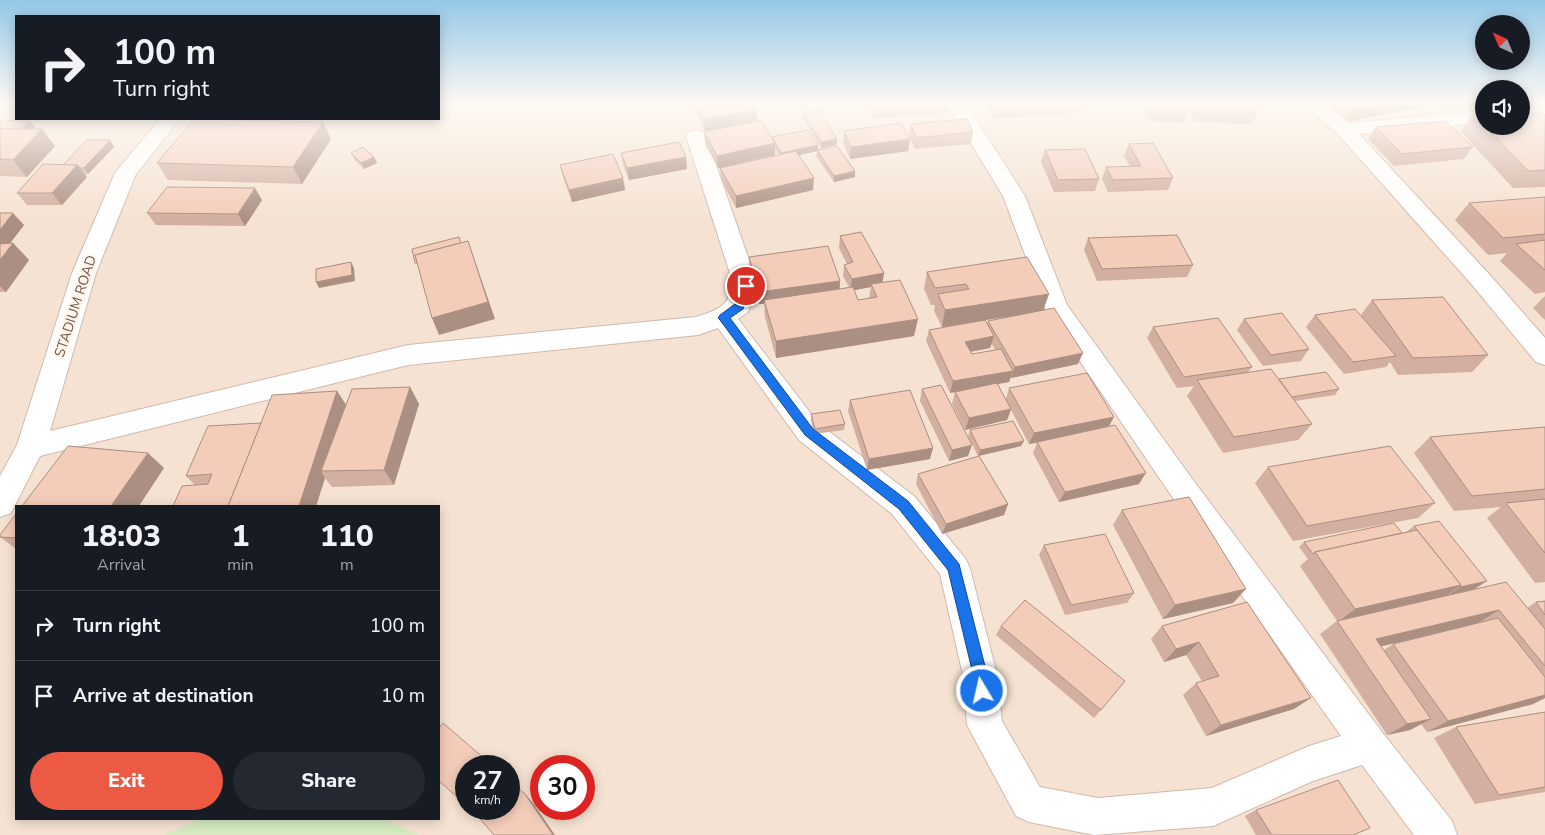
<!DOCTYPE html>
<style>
:root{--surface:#171b24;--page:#242831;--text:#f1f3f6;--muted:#9ea1a6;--line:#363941;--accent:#ec5a44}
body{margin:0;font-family:"Nunito Sans",sans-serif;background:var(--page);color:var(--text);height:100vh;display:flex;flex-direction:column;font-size:19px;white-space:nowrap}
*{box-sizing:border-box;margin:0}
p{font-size:16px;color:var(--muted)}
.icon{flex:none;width:28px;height:28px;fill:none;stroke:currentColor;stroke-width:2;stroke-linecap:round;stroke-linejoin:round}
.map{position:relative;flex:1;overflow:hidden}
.sheet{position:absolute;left:15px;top:505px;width:425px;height:315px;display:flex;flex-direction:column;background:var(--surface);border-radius:0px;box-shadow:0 2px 12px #0003}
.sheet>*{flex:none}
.guide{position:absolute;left:15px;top:15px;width:425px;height:105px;border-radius:0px;box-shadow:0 2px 12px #0003;background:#171b24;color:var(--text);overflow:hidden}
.needle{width:32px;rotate:316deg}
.buttons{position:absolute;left:1475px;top:15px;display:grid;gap:10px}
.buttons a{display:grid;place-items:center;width:55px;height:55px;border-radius:50%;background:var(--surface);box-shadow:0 2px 12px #0003;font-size:25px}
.speed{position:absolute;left:455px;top:755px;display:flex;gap:10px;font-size:25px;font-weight:700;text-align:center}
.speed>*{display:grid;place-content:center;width:65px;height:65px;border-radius:50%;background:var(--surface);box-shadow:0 2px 12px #0003;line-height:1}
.speed small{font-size:12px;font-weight:400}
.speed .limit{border:8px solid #d22;background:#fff;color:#111}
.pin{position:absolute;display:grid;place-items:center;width:42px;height:42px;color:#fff;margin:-21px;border:2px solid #fff;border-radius:50%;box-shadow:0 1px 5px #0007}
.me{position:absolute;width:55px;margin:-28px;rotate:351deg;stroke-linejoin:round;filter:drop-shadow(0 0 4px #0008)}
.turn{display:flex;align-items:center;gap:18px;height:105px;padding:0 15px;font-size:22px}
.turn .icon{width:65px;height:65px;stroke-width:2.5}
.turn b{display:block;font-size:35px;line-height:42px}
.eta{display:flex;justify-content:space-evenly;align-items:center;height:85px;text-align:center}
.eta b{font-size:30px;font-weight:800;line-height:35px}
.button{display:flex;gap:10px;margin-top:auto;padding:10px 15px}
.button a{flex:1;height:58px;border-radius:30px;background:var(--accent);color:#fff;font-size:20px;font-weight:800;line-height:58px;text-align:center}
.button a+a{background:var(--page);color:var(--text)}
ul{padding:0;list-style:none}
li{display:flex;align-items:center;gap:15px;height:70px;padding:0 15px;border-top:1px solid var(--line)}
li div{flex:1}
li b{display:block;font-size:19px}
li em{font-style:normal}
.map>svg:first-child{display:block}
.residential{fill:#f5e2d2;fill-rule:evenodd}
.green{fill:#d6ebc2}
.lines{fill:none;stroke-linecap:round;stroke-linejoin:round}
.minor-casing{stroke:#d1b9ac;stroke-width:2}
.minor{fill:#fff;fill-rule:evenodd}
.wall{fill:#d2afa0;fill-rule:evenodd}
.shaded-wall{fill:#ab8f82}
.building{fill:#f4ccba;stroke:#ab8f82}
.route{fill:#1a73e8;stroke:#114b97}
.labels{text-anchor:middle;stroke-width:4.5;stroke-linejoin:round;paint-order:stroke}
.street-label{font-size:14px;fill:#775548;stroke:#fff5eb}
</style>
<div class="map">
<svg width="1545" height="835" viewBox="0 0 1545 835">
<rect width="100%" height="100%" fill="#fdf1e4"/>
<path class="residential" d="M0,104H16V119H439V104H1484V126H1521V104H1545V835H0ZM16,506H439V819H16ZM466,766H509V809H466ZM541,766H584V809H541Z"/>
<polygon class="green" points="201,819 384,819 418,835 164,835"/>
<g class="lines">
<g class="minor-casing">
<g id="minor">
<path d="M947,104H966L1025,196L1067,305L1193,480L1382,732L1452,821L1457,835H1414L1362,765L1313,781L1213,826L1094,835L1029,822L1016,816L967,725L963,675L940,574L892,514L799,440L718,328L698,335L408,365L40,456L11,513L0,517V476L17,445L72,273L115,173L160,119H180L136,174L96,273L50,431L408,345L696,317C717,310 726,308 734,286L686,136L689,132L696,130L703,132L706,136L758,286L748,312L738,319L819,424L914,496L965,558L970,568L997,675L1002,721L1040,787L1098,798L1212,788L1309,746L1341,736L1173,498L1047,313L1003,196Z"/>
<polygon points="1304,104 1325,104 1348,123 1484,111 1484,123 1359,134 1489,274 1545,338 1545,365 1536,362 1473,286 1337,133"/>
<polygon points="1545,105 1545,117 1521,119 1521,107"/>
</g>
</g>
<use href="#minor" class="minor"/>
</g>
<g class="wall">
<polygon points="695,104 754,104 757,121 772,139 772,137 818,150 855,171 855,177 834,182 816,156 817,151 799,155 813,190 736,208 721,180 720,168 779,155 775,149 775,155 718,168 705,144 704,132 734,126 705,131 695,109"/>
<polygon points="872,104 948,104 946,113 873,119 871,112"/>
<polygon points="985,104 1082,104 1079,113 993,119"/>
<polygon points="1144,104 1186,104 1189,111 1184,123 1149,121"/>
<polygon points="1187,104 1253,104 1258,112 1252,124 1194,122"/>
<polygon points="1326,104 1425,104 1423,107 1348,121"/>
<polygon points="1443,104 1482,104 1451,110"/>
<polygon points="803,113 837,139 836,145 821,148 803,119"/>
<polygon points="1473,114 1484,114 1484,126 1521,126 1545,115 1545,187 1513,188 1461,132"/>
<polygon points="0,120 35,127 32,129 42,129 55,146 27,177 0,176"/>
<polygon points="911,124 973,132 971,144 915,149 909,136"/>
<polygon points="1376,127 1473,147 1464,159 1394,166 1368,139"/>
<polygon points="844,131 910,139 908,151 850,159 843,143"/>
<polygon points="331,139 302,184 168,180 157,163"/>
<polygon points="110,140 114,147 88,174 84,174 87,177 62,205 27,205 17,193 63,165"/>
<polygon points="1129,144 1173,178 1168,190 1108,192 1102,179 1106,167 1130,166 1124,156"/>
<polygon points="1045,150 1099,179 1095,191 1054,192 1041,162"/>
<polygon points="351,153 374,157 377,163 364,169 354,159"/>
<polygon points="621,153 686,157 687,169 629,180 623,165"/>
<polygon points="560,165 623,178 625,190 572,202 563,177"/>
<polygon points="1545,197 1545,292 1535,294 1500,261 1507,253 1488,255 1455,220 1469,203"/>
<polygon points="262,200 245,226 156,225 147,213"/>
<polygon points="0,213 24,225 10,243 13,243 29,260 6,292 0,292"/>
<path d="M840,236L884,273L882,282L914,336L776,358L765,317L764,304H759L749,269V257L840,281V289L849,287L843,276L844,265L847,264L839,248ZM871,287L869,298L858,300L854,290Z"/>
<polygon points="1088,238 1193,265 1187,277 1097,281 1084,250"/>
<path d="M1027,257L1044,309L1078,364L1011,378V377L1009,382L997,384L1006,399L1009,388L1108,427L1139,484L1059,502L1033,453L1037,443L1029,444L1011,410L1007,420L965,430L952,404L955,392L960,391L950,393L926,341L929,330L976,322L942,327L934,311L935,305H931L924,289L927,272ZM1010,316L988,321L987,324L985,320ZM992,344L995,350L972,354L971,352L990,348Z"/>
<polygon points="1545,296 1545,320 1533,308"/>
<polygon points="1372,300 1488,355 1472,372 1398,375 1390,362 1386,367 1344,374 1306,327 1315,315 1361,315"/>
<polygon points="1244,319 1309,349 1301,361 1263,366 1237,330"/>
<polygon points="1153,327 1252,367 1248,372 1279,379 1339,389 1335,395 1295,401 1312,424 1298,440 1223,453 1187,396 1194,386 1177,388 1147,338"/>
<polygon points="410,387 419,404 394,485 332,487 325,478 316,506 195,485 186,476 261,423 337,391 346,405"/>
<polygon points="922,389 968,456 949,461 920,401"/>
<polygon points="850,400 930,459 867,470 848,411"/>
<polygon points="811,414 845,424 844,430 814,434 811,420"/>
<polygon points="1545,427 1545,582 1535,583 1487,518 1501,507 1454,511 1414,453 1430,437"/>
<polygon points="970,430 1021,446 978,456 968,436"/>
<polygon points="1268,467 1435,503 1418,518 1293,541 1255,483"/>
<polygon points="918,474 1008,504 1004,515 942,534 916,484"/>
<polygon points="1122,510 1233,603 1163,619 1113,525"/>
<polygon points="16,514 16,549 0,537 0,535"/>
<path d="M1414,526L1474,590L1527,608L1536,602L1545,601V698L1533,704L1427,732L1421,724L1410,730L1387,735L1320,634L1337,621L1300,566L1308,559L1299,547L1304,542L1402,533L1406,532ZM1424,636L1393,644L1384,650L1381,646Z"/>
<polygon points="1044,545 1134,593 1127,603 1065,615 1039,555"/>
<polygon points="1247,602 1294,709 1206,736 1183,695 1196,683 1202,681 1186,655 1164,662 1151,639 1162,626"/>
<polygon points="1001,626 1101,710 1094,718 996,635"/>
<polygon points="1545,712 1545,792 1475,804 1434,738 1456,727"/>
<polygon points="1256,810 1354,835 1256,835 1245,816"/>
</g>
<g class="shaded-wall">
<polygon points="1386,104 1425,104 1423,107 1348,121 1355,109"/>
<polygon points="1456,104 1482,104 1451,110"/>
<polygon points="757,110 757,122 705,131 704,119"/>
<polygon points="30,121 35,127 24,137 19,130"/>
<polygon points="323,122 331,139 302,184 293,167"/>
<polygon points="42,129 55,146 27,177 13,160"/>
<polygon points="837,139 836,145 821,148 821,142"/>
<polygon points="910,139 908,151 850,159 851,147"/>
<polygon points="110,140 114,147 88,174 84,168"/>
<polygon points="775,143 775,155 718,168 717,156"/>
<polygon points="818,145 818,151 781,159 781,153"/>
<polygon points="374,157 377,163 364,169 361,163"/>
<polygon points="686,157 687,169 629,180 627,168"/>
<polygon points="77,165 87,177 62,205 52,193"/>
<polygon points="855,171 855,177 834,182 834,176"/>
<polygon points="623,178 625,190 572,202 569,190"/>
<polygon points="814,178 813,190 736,208 736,196"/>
<polygon points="255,188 262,200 245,226 238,214"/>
<polygon points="13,213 24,225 2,254 0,251 0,230"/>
<polygon points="468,241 495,319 439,335 432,318"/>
<polygon points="13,243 29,260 6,292 0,286 0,260"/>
<polygon points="351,262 354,268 355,281 319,288 316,282"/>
<polygon points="884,273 882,285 871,284 871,287 850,291 852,279"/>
<polygon points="840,281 839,292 764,300 764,304 759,304 759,292"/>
<polygon points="1049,294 1043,311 942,327 945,310"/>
<polygon points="918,319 914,336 776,358 776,341"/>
<polygon points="994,336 990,348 962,353 965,342"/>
<polygon points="1083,353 1078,364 1011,378 1015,367"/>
<polygon points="1013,371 1009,382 950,393 953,381"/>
<polygon points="410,387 419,404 394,485 384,470"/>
<polygon points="337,391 348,408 321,471 325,478 316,506 299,506"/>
<polygon points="1011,409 1007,420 965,430 969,418"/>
<polygon points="1114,417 1108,428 1029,444 1034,433"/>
<polygon points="1024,441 1021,446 978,456 980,450"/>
<polygon points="972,445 968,456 949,461 952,450"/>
<polygon points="933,448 930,459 867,470 869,459"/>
<polygon points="148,453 164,468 139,506 111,506"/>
<polygon points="1146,473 1139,484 1059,502 1065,492"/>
<polygon points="1008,504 1004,515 942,534 946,524"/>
<polygon points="1487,581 1473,590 1447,596 1460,587"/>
<polygon points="1461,585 1442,599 1338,622 1355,609"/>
<polygon points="1246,589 1233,603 1163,619 1175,605"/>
<polygon points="1499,610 1478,623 1358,652 1376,639"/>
<polygon points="1199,642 1186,655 1164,662 1176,649"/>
<polygon points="1545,695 1545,698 1533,704 1427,732 1448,721"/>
<polygon points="1311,698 1294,709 1206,736 1221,725"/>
<polygon points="1431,719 1410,730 1387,735 1407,724"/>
<polygon points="525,794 533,803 555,835 553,835"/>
</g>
<g class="building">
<polygon points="697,104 754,104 757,110 704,119"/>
<polygon points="873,104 921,104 875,107"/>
<polygon points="1152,104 1186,104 1189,111 1154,109"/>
<polygon points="1197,104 1253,104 1258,112 1199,110"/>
<polygon points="1348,104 1386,104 1355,109"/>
<polygon points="819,110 837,139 821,142 803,113"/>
<polygon points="1521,113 1543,113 1545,115 1545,170 1528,171 1485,126 1521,126"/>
<polygon points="1473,114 1484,114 1484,125"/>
<polygon points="194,119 195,119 323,122 293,167 157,163"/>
<polygon points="967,119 973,132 916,138 911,124"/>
<polygon points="0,120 30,121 21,129 0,129"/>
<polygon points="761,120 775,143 717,156 704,132"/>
<polygon points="1445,121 1473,147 1402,154 1376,127"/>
<polygon points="901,123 910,139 851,147 844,131"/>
<polygon points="0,129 42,129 13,160 0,159"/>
<polygon points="808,130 818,145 781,153 772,137"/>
<polygon points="87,140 110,140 84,168 80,168 77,165 63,165"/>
<polygon points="679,142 686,157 627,168 621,153"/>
<polygon points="1153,143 1173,178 1113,180 1106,167 1141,166 1129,144"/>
<polygon points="837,146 855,171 834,176 817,150"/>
<polygon points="363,147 374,157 361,163 351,153"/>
<polygon points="1085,149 1099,179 1058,180 1045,150"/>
<polygon points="796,151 814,178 736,196 720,168"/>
<polygon points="613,154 623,178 569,190 560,165"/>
<polygon points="43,164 77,165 52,193 17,193"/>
<polygon points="167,187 255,188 238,214 147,213"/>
<polygon points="1545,197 1545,234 1503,238 1469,203"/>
<polygon points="0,213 13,213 0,230"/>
<polygon points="861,232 884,273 852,279 844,265 853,262 840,236"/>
<polygon points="1177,235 1193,265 1102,269 1088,238"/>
<polygon points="459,237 461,243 415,255 417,263 415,263 412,249"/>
<polygon points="1545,240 1545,270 1516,244"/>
<polygon points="468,241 488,302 432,318 415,255"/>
<polygon points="13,243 0,260 0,244"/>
<polygon points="828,246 840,281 759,292 749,257"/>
<polygon points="1027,257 1049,294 945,310 938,294 969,289 966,284 935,288 927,272"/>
<polygon points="351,262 352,275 316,282 316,269"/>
<polygon points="900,280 918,319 776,341 764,300 853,287 858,300 877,297 871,284"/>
<polygon points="1443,297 1488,355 1413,358 1372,300"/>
<polygon points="1054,308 1083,353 1015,367 988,321"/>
<polygon points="1355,309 1396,356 1353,362 1315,315"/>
<polygon points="1282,313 1309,349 1271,355 1244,319"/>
<polygon points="1218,318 1252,367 1184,377 1153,327"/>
<polygon points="985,320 994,336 965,342 972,354 1001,349 1013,371 953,381 929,330"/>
<polygon points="1271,369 1312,424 1234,437 1197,380"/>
<polygon points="1326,372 1339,389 1292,397 1279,379"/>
<polygon points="1087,373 1114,417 1034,433 1009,388"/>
<polygon points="997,383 1011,409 969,418 955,392"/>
<polygon points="941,385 972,445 952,450 922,389"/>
<polygon points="410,387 384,470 321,471 352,389"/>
<polygon points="910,390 933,448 869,459 850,400"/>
<polygon points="337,391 299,506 228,506 272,395"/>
<polygon points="840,410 845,424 815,429 811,414"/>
<polygon points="1013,421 1024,441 980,450 970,430"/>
<polygon points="261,423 228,506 173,506 182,486 208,484 212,474 186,476 208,426"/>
<polygon points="1115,425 1146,473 1065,492 1037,442"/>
<polygon points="1545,427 1545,489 1472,496 1430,437"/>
<polygon points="68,446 148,453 111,506 22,506"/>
<polygon points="1390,446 1435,503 1307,526 1268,467"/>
<polygon points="979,456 1008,504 946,524 918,474"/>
<polygon points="1189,497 1246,589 1175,605 1122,510"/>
<polygon points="1545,499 1545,553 1506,503"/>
<polygon points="16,514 16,538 0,537 0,535"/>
<polygon points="1439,521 1487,581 1460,587 1460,586 1461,585 1414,526"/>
<polygon points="1394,523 1402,533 1315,552 1313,554 1304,542"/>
<polygon points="1417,530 1461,585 1355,609 1315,552"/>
<polygon points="1105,534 1134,593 1071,605 1044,545"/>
<polygon points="1506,582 1545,629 1545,666 1499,610 1376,639 1431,719 1407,724 1337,621"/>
<polygon points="1025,600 1125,681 1101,710 1001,626"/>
<polygon points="1545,601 1545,615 1536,602"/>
<polygon points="1247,602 1311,698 1221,725 1196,683 1219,676 1199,642 1176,649 1162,626"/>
<polygon points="1498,618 1545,677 1545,695 1448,721 1393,644"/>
<polygon points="1545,712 1545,787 1499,795 1456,727"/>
<polygon points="443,723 493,766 466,766 466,805 439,781 439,728"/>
<polygon points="509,780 525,794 553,835 494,835 475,813 471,809 509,809"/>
<polygon points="1338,780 1370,828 1353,835 1272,835 1256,810"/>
</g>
<linearGradient id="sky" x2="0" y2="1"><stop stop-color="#94c8e8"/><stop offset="0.47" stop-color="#fef9f3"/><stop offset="1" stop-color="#fef9f3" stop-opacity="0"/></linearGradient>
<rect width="1545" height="220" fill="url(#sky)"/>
<polygon class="route" points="746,282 751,286 743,309 730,318 813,429 908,501 959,564 987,674 989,691 987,696 982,698 977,696 973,674 948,570 899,509 805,435 720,320 718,318 720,315 735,304 741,286"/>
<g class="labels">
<g class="street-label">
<text transform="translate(75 306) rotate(-72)" y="5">STADIUM ROAD</text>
</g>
</g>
</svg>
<div class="buttons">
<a><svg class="needle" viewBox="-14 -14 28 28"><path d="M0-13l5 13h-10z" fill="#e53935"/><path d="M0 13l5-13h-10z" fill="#9ea1a6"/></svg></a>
<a><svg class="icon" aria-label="sound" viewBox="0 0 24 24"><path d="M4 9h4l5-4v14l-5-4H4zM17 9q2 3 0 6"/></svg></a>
</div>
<div class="speed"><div>27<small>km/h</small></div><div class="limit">30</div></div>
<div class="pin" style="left:746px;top:286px;background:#d93025"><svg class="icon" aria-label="arrive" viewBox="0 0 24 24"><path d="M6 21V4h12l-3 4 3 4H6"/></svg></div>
<svg class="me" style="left:982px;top:691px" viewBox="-20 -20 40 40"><circle r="17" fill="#1a73e8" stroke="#fff" stroke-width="3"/><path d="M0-11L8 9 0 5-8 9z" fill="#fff"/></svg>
<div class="guide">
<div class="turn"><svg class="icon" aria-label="right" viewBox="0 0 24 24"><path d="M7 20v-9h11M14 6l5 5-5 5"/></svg><div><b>100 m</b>Turn right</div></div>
</div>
<section class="sheet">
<div class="eta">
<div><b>18:03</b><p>Arrival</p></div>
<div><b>1</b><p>min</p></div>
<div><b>110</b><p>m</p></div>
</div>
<ul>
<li><svg class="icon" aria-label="right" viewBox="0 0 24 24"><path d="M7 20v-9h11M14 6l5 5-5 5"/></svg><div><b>Turn right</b></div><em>100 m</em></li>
<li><svg class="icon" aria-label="arrive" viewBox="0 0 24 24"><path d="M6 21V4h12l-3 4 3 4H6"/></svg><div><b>Arrive at destination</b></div><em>10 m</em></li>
</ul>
<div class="button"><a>Exit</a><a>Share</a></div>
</section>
</div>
